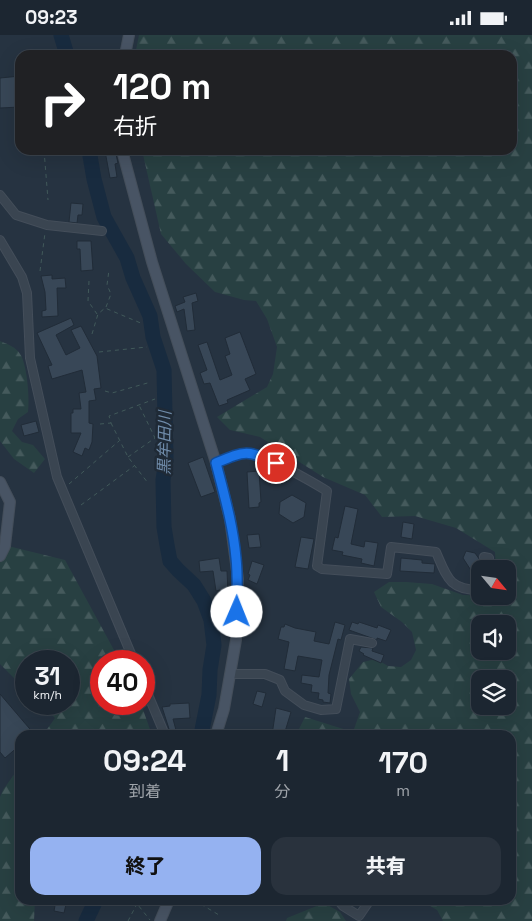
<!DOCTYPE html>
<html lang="ja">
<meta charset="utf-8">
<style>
:root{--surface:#1c2631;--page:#29323d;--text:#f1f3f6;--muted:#a0a5ab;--line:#3a434d;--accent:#95b2f1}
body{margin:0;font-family:"Space Grotesk","Noto Sans JP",sans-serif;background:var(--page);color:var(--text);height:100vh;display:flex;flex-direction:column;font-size:19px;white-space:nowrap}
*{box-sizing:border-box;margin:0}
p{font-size:16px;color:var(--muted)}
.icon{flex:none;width:28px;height:28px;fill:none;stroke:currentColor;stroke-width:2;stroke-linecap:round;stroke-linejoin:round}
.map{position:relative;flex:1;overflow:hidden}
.panel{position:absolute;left:15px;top:695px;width:501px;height:175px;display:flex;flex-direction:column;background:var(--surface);border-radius:15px;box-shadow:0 5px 20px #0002,0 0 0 1px var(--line)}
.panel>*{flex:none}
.top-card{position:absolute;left:15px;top:15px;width:502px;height:105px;border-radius:15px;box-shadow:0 5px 20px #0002,0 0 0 1px var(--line);background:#202124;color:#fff;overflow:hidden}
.needle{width:32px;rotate:119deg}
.tools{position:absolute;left:471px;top:525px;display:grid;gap:10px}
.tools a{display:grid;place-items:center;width:45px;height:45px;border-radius:10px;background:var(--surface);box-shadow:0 5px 20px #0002,0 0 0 1px var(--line);font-size:25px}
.speed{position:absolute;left:15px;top:615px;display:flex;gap:10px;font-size:25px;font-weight:700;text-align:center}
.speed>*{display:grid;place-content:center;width:65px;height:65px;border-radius:50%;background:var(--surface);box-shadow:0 5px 20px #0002,0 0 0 1px var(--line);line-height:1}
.speed small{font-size:12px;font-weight:400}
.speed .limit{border:8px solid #d22;background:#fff;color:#111}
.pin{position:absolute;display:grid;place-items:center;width:42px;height:42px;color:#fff;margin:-21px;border:2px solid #fff;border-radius:50%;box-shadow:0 1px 5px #0007}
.me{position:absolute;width:55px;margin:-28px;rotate:1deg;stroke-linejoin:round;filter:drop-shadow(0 0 4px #0008)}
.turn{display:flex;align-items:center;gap:18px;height:105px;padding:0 15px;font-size:22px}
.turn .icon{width:65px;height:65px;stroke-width:2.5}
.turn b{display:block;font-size:35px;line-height:42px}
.eta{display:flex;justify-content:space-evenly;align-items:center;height:85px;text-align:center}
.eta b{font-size:30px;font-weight:800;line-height:35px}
.primary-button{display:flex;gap:10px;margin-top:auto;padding:10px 15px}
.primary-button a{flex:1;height:58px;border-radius:15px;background:var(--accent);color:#111;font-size:20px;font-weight:800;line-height:58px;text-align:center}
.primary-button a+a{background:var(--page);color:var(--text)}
.status{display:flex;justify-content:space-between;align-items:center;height:35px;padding:0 25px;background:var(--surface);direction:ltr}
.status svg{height:14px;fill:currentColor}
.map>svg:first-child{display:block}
.forest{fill:url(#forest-firs);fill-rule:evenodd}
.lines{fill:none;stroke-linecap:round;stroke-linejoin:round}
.river{stroke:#182b3f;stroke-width:15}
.building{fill:#384757;stroke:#212c38}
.street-casing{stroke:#444e5a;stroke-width:10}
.secondary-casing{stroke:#444e5a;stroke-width:12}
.path{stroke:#41595a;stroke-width:1;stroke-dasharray:4 4;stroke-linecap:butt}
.street{stroke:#3a4551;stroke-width:8}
.secondary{stroke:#485464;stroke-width:10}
.route-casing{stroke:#114b97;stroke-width:12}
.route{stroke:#1a73e8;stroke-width:9}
.labels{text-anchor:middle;stroke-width:5;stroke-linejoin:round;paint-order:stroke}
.water-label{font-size:16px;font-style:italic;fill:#708caa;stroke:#1f2a36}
</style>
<div class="status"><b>09:23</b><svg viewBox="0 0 49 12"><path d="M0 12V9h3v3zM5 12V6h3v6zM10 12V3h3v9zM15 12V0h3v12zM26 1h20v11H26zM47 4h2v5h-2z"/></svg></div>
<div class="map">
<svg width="532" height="886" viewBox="0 0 532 886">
<defs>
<pattern id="forest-firs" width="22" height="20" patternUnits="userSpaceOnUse" patternTransform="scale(1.25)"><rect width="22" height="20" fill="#284042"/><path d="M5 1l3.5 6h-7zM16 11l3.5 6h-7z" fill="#455a5c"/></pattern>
</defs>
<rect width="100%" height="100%" fill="#263341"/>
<g class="forest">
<path d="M139,0H532V886H443L437,875L420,865H511V700H296L305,682L353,697L360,677L351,659L349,644L363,627L376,624L388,631L401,632L411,625L416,615L412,597L402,587L381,572L374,557L389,547H406L432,549L463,560L508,561V534H496L495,517L456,493L415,481L382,482L365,460L323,442L260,402L230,395L217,382L267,352L273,339L277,312L267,284L256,266L244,265L215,257L186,229L161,199L142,115H512V20H135ZM480,589H508V616H480ZM480,644H508V671H480Z"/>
<path d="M0,306C7,309 16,312 20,319C27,328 30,365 28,377L18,384L12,396L22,407L33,410L45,424L34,438L14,424L0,406Z"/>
<polygon points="0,509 65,525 120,626 101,626 101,669 141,669 152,700 43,700 55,683 40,669 69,669 69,626 26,626 26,655 0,629"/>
<polygon points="20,731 20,865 35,865 34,886 0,886 0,762 3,755"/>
<polygon points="324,868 340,877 346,886 286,886 287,883"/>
</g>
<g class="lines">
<g class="river">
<polyline points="61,0 67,20"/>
<polyline points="89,115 94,144 104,182 127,223 133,243 150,281 153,302 164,335 166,425 163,445 164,492 167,510 170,526 178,535 194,550 204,566 211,585 214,610 210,635 209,660 201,700"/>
<polyline points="86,886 96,865"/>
</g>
</g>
<g class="building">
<polygon points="20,41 20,72 0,73 0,43"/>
<polygon points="115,115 118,128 115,129 117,142 110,143 105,116"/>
<polygon points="71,168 83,169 82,180 78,180 77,188 69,187"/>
<polygon points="77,206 91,206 93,235 81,236 80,214 77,214"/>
<polygon points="52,240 52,244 65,243 66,253 57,253 58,281 42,282 42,276 46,275 45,257 41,241"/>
<polygon points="196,258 198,266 192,268 195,295 187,296 184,274 177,277 175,271 185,267 183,262"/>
<polygon points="71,283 74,290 56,300 66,320 80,313 71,295 81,291 97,321 101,353 94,354 96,365 89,366 89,388 93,389 92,407 89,415 85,413 82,421 73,417 81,398 71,398 71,378 73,378 73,374 81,374 79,358 86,357 82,335 52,344 48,331 52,330 37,298"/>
<polygon points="240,297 256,339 245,344 250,355 227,365 228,368 219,371 210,348 204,349 200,338 207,335 198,310 207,307 220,345 232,340 225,321 230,319 225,303"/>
<polygon points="36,386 39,397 24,401 21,390"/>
<polygon points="203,422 215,457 201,462 188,428"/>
<polygon points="259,436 261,467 259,468 259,472 249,473 247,437"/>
<polygon points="292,460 306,468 304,482 293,488 279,479 280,467"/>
<polygon points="345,471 358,474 351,509 364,512 365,506 378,508 374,531 361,528 362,524 342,520 343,517 332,515 335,502 338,503"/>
<polygon points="403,487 414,489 412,504 401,502"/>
<polygon points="259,499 261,512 249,513 247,500"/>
<polygon points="301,502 314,504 308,534 295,532"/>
<polygon points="466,516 475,518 482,528 480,538 472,537 463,523"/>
<polygon points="219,523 221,536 227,536 229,579 220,579 220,555 216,556 213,536 200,537 199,526"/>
<polygon points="401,523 422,525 422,528 435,529 434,538 400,536"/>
<polygon points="252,526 264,530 257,549 248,545 250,540 248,539"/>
<polygon points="335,587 345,590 341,605 338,604 329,640 328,658 331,659 330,668 323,667 323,665 318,664 319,658 311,657 312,650 301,648 302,640 319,642 322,625 298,621 295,636 284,634 289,607 278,604 281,592 284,592 285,589 295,593 316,597 314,606 329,609"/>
<polygon points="352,587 358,589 359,587 377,593 378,590 391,595 386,606 377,603 377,605 349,595"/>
<polygon points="361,612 373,613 372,616 384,620 381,628 363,620 364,619 359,616"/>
<polygon points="257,656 266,658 262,672 253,669"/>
<polygon points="0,659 35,700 20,700 20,710 5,723 0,717"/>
<polygon points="189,668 190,683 173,684 176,695 170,697 162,672 170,671 170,669"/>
<polygon points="276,673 291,677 284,700 272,700"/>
<polygon points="56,865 67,865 64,878 54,876"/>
</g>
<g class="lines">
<g class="street-casing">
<g id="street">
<polyline points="0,160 16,180 47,190 102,196"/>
<polyline points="0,205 22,242 27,258 30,323 57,442 134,626"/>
<path d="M216,428C227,423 237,418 249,418C262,418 314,448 327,456L317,531L322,534L387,539L391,512L436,517C447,542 449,555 479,555L480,554"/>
<polyline points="484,522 489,523 487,534"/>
<polyline points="231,639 265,639 280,645 285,656 304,670 321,675 336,674 350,604 372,608"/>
<polyline points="144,650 165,700"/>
<polyline points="338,865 343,871 359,881 370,865"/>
</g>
</g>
<g class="secondary-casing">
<g id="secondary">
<polyline points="125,20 129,0"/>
<polyline points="122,115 152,227 216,428 230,484 238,544 236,605 224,674 216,700"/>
<polyline points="0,447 10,467 5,511 0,521"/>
<polyline points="160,886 169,865"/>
</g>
</g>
<g class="path">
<polyline points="44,115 48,165"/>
<polyline points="40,236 45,198"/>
<polyline points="89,246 88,266 97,279"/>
<polyline points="106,272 111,259 107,250 109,235"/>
<polyline points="92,299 98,279 105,273 143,289"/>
<polyline points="99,317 147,312"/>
<polyline points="105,356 112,358 151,347"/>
<polyline points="111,388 128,422 148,448"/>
<polyline points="100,389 111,388 109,381 155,364"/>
<polyline points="128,422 155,403 139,370"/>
<polyline points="69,449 119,406"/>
<polyline points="81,470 134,431"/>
<polyline points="134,865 150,885"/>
<polyline points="194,865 219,880"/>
<polyline points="128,886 139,865"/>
</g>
<use href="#street" class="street"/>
<use href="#secondary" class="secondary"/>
</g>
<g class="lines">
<g class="route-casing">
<path id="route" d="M237,577C237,559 238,541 236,523C233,490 224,459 216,428C246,415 247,415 276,428"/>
</g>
<use href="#route" class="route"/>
</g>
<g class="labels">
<g class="water-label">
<text transform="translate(164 408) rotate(-89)" y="6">黒牟田川</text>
</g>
</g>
</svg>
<div class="tools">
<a><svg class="needle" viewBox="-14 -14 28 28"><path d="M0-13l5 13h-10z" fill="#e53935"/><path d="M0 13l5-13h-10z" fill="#a0a5ab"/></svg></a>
<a><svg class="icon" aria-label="sound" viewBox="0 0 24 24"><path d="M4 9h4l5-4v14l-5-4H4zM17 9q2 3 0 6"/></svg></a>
<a><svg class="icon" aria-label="layers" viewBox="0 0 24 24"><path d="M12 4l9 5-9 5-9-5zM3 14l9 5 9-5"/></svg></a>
</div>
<div class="speed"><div>31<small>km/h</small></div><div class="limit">40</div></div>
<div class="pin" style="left:276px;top:428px;background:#d93025"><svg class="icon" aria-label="arrive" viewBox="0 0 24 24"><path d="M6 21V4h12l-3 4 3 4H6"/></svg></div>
<svg class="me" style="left:237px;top:577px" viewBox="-20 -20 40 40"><circle r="19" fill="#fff"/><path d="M0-13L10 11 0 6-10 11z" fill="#1a73e8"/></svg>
<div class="top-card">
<div class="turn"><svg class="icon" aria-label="right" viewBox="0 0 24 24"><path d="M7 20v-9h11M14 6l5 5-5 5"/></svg><div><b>120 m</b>右折</div></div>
</div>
<section class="panel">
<div class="eta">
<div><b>09:24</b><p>到着</p></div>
<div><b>1</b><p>分</p></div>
<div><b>170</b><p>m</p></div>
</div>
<div class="primary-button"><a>終了</a><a>共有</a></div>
</section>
</div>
